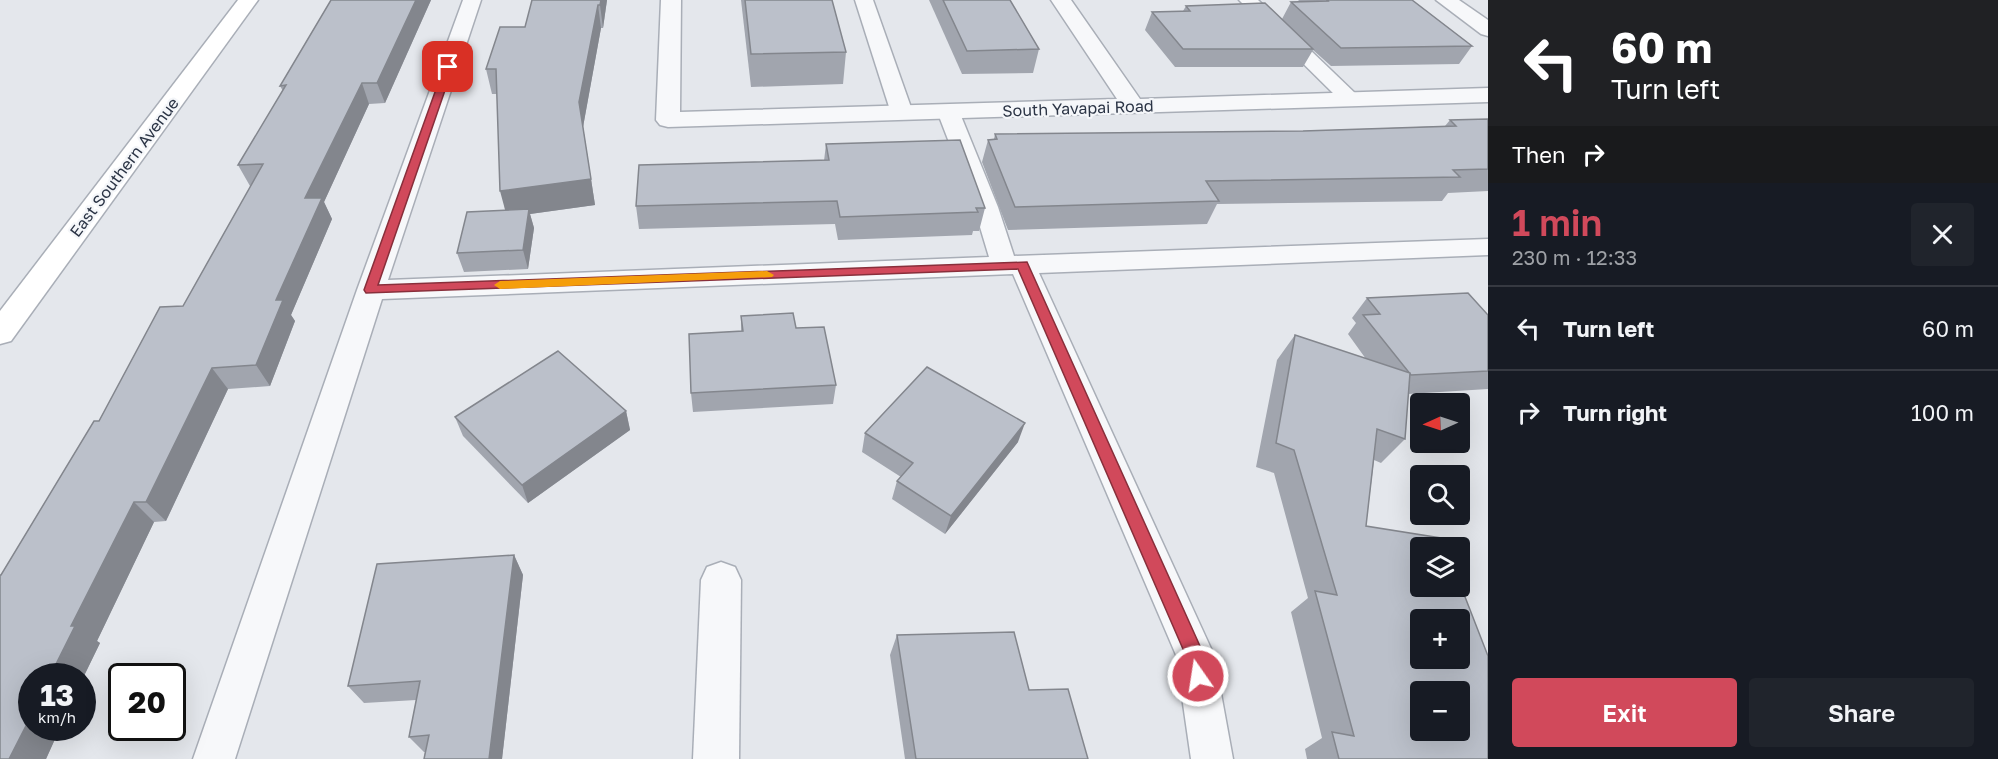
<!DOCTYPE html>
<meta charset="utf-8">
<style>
:root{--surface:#171b24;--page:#20242c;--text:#f1f3f6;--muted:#9ea1a6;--line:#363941;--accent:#d1495b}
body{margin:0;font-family:"Golos Text",sans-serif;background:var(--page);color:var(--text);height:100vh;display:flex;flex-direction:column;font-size:22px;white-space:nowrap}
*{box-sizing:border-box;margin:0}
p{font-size:20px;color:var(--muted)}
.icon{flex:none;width:33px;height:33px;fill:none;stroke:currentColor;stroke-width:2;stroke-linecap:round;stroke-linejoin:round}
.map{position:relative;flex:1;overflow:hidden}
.panel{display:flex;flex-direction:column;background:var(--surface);width:510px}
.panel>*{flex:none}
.hud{background:#202124;color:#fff;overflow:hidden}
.needle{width:39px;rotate:267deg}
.tools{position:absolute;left:1410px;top:393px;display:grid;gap:12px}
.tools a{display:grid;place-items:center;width:60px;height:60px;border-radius:6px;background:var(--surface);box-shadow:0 6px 24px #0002;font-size:30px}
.speed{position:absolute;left:18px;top:663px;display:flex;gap:12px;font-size:30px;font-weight:700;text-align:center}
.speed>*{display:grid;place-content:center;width:78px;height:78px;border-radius:50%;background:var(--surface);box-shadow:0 6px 24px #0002;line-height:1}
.speed small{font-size:15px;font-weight:400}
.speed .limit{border:3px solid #111;border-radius:9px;background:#fff;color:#111}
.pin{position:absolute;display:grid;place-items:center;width:51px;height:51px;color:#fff;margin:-26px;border-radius:12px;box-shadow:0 3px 9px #0006}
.me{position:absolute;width:66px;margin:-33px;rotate:347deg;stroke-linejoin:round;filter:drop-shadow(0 0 4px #0008)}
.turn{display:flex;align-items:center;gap:21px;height:126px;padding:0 24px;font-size:27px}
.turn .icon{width:78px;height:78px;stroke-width:2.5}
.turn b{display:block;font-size:42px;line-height:51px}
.then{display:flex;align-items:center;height:57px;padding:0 24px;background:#0003;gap:12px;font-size:22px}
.round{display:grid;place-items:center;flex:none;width:63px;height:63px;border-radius:6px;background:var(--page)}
.overview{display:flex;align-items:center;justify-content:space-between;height:102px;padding:0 24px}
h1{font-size:36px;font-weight:600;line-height:45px;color:var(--accent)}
.primary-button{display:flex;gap:12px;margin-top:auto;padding:12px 24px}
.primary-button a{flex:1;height:69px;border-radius:6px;background:var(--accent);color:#fff;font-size:24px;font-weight:600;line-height:69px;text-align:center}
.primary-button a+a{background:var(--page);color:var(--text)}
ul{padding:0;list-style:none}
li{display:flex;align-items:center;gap:18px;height:84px;padding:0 24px;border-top:2px solid var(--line)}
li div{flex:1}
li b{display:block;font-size:22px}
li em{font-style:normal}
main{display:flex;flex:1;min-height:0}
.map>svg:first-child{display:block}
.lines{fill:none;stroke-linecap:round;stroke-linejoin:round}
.lane-casing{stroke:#a9aeb7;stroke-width:3}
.street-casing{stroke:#a9aeb7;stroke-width:3}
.secondary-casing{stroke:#a9aeb7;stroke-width:3}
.lane{fill:#f7f8fa;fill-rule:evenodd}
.street{fill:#f7f8fa;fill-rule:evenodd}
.secondary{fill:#fff;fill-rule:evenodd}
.wall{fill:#a1a5ae}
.shaded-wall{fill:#83868d}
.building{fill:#bbc0ca;stroke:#83868d;stroke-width:1.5;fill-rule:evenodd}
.route{fill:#d1495b;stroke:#882f3b;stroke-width:1.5}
.slow{fill:#f59e0b}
.labels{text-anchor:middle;stroke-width:4.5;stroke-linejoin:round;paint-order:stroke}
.far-street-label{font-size:16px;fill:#2b3445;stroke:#f4f6f9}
</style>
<main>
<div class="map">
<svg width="1488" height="759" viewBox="0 0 1488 759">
<rect width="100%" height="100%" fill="#e4e7ec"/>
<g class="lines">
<g class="lane-casing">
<g id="lane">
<polygon points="463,0 481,0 388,280 989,257 974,207 937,111 940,106 956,106 959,111 998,207 1014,256 1488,239 1488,255 1039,273 1214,655 1233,759 1191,759 1176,655 1013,274 382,299 235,759 193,759 357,290"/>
<polygon points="855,0 873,0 913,113 910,118 894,118 891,113"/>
<polygon points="1239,0 1258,0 1357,95 1361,99 1357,103 1343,103"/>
</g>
</g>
<g class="street-casing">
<g id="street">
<polygon points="661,0 681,0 680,112 1117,99 1051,0 1071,0 1140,99 1488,88 1488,102 668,127 660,125 656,120"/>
<polygon points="1436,0 1459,0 1488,20 1488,36 1481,34"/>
<polygon points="721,562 735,567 741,580 739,759 693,759 701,580 707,567"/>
</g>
</g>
<g class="secondary-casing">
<polygon id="secondary" points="238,0 258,0 11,341 0,344 0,311"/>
</g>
<use href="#lane" class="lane"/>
<use href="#street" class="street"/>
<use href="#secondary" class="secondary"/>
</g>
<g class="wall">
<polygon points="331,0 431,0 385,103 369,104 324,202 332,219 291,315 295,321 270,386 228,389 166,521 154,522 97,641 100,643 82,680 82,676 32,676 32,728 60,728 46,759 0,759 0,575 1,575 94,421 99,421 160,307 183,306 251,186 250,186 238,165 283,91 280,86"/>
<polygon points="532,0 607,0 603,28 601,28 583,127 595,205 530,214 534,228 528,269 464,272 457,253 505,210 497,94 492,94 486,69 525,27"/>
<polygon points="741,0 832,0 846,52 843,84 751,87"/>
<polygon points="929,0 1010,0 1039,49 1033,73 962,74"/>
<polygon points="1298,0 1412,0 1472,46 1459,64 1331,66 1313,50 1303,67 1175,67 1145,30 1152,12 1183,11 1186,6 1282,19 1291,2 1300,2"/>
<polygon points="1488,119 1488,191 1448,193 1442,201 1217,204 1207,224 1008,230 982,162 988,140 994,139 995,134 1303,131 1445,126 1450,120"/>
<polygon points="826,144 985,208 979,231 973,231 972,235 838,240 835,224 639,229 636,206 824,161"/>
<polygon points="1367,298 1488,315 1488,389 1408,394 1405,439 1381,463 1374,460 1366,526 1488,759 1307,759 1305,749 1322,738 1291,612 1308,598 1274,473 1256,467 1277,360 1295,335 1366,359 1348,334 1356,323 1352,318"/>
<polygon points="741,316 796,328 836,385 833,404 693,412 691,393 741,331"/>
<polygon points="626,411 630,430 528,503 463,436 455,417"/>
<polygon points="865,433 1018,442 945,534 892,499 897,481 901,477 862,452"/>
<polygon points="514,555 523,575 502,759 424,759 425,752 424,752 409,737 416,700 364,703 348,686"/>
<polygon points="897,635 1029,690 1088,759 905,759 890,655"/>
</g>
<g class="shaded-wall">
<polygon points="416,0 431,0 385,103 377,83"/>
<polygon points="601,0 607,0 603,28 600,5"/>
<polygon points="598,5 601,28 583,127 595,205 530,214 534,228 528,269 523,250 507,217 500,191"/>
<polygon points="362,83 369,104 324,202 332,219 291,315 295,321 270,386 256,365 305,198"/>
<polygon points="212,368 228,389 166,521 146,502"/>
<polygon points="626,411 630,430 528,503 522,485"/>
<polygon points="1025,423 1018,442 945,534 951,516"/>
<polygon points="134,502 154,522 97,641 100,643 82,680 82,676 50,676 71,626"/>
<polygon points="514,555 523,575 502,759 489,759"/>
<polygon points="32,714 32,728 60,728 46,759 9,759"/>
</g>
<g class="building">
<polygon points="331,0 416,0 377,83 362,83 305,198 322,198 276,300 283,300 256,365 212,368 146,502 134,502 71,626 75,626 50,676 32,676 32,714 9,759 0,759 0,575 1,575 94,421 99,421 160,307 183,306 263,164 238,165 286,85 280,86"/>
<polygon points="532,0 601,0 600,5 598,5 579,102 591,179 500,191 496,69 486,69 500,27 525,27"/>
<polygon points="745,0 832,0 846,52 751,54"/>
<polygon points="943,0 1010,0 1039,49 967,51"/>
<polygon points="1327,0 1412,0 1472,46 1341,48 1291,2 1328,1"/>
<polygon points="1265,3 1313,49 1183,49 1152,12 1190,11 1186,6"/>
<polygon points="1488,119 1488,169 1453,170 1460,177 1206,181 1219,201 1015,207 988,140 997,139 995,134 1303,131 1456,126 1450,120"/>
<polygon points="960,140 985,208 976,208 978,212 840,217 837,201 636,206 639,165 829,160 826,144"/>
<polygon points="529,209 523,250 457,253 467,212"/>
<polygon points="1468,293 1488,315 1488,371 1411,375 1363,315 1380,314 1367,298"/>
<polygon points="793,313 796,328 824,327 836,385 691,393 689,334 743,331 741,316"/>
<path d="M1295,335L1410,373L1405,439L1377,429L1366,526L1441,538L1445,548H1420V586H1460V584L1488,656V759H1339L1332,732L1354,736L1315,591L1337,595L1294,450L1276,443ZM1420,620H1460V658H1420ZM1420,692H1460V730H1420Z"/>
<polygon points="558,351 626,411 522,485 455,417"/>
<polygon points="927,367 1025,423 951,516 897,481 913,463 865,433"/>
<polygon points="514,555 489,759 424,759 429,735 409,737 420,681 348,686 377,564"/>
<polygon points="1014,632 1029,690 1068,689 1088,759 916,759 897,635"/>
</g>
<polygon class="route" points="448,64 453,67 378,285 1027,262 1204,655 1207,676 1204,682 1198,685 1192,682 1186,656 1018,269 366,293 364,290 444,67"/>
<polygon class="slow" points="767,271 774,275 772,277 500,289 494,285 500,281"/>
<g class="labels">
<g class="far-street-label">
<text transform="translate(1078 108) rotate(-2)" y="6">South Yavapai Road</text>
<text transform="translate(124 167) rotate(-53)" y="6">East Southern Avenue</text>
</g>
</g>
</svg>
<div class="tools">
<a><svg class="needle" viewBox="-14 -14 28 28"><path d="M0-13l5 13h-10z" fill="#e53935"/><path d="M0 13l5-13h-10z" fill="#9ea1a6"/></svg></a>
<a><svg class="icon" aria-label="search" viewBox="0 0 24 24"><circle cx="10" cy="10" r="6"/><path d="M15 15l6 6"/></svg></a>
<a><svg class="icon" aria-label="layers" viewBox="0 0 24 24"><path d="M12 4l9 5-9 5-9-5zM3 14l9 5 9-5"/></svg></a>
<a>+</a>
<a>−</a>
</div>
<div class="speed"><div>13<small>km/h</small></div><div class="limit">20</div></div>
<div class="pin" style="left:448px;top:67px;background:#d93025"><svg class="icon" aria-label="arrive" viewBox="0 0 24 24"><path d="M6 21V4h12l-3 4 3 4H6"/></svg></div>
<svg class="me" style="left:1198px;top:676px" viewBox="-20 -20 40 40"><circle r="17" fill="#d1495b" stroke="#fff" stroke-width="3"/><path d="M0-11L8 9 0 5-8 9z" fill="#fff"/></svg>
</div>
<section class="panel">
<div class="hud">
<div class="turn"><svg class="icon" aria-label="left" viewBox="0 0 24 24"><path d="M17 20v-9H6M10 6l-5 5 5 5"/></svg><div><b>60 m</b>Turn left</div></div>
<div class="then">Then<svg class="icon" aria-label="right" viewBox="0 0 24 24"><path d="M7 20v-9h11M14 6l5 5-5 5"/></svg></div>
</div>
<div class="overview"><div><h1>1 min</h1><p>230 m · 12:33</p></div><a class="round"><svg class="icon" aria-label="close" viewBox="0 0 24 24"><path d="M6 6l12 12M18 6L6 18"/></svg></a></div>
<ul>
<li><svg class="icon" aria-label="left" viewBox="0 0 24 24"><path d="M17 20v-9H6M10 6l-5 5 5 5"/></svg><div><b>Turn left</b></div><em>60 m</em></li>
<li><svg class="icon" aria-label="right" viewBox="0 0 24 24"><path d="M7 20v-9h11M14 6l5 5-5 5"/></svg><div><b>Turn right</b></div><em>100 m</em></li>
</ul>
<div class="primary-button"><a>Exit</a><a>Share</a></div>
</section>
</main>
